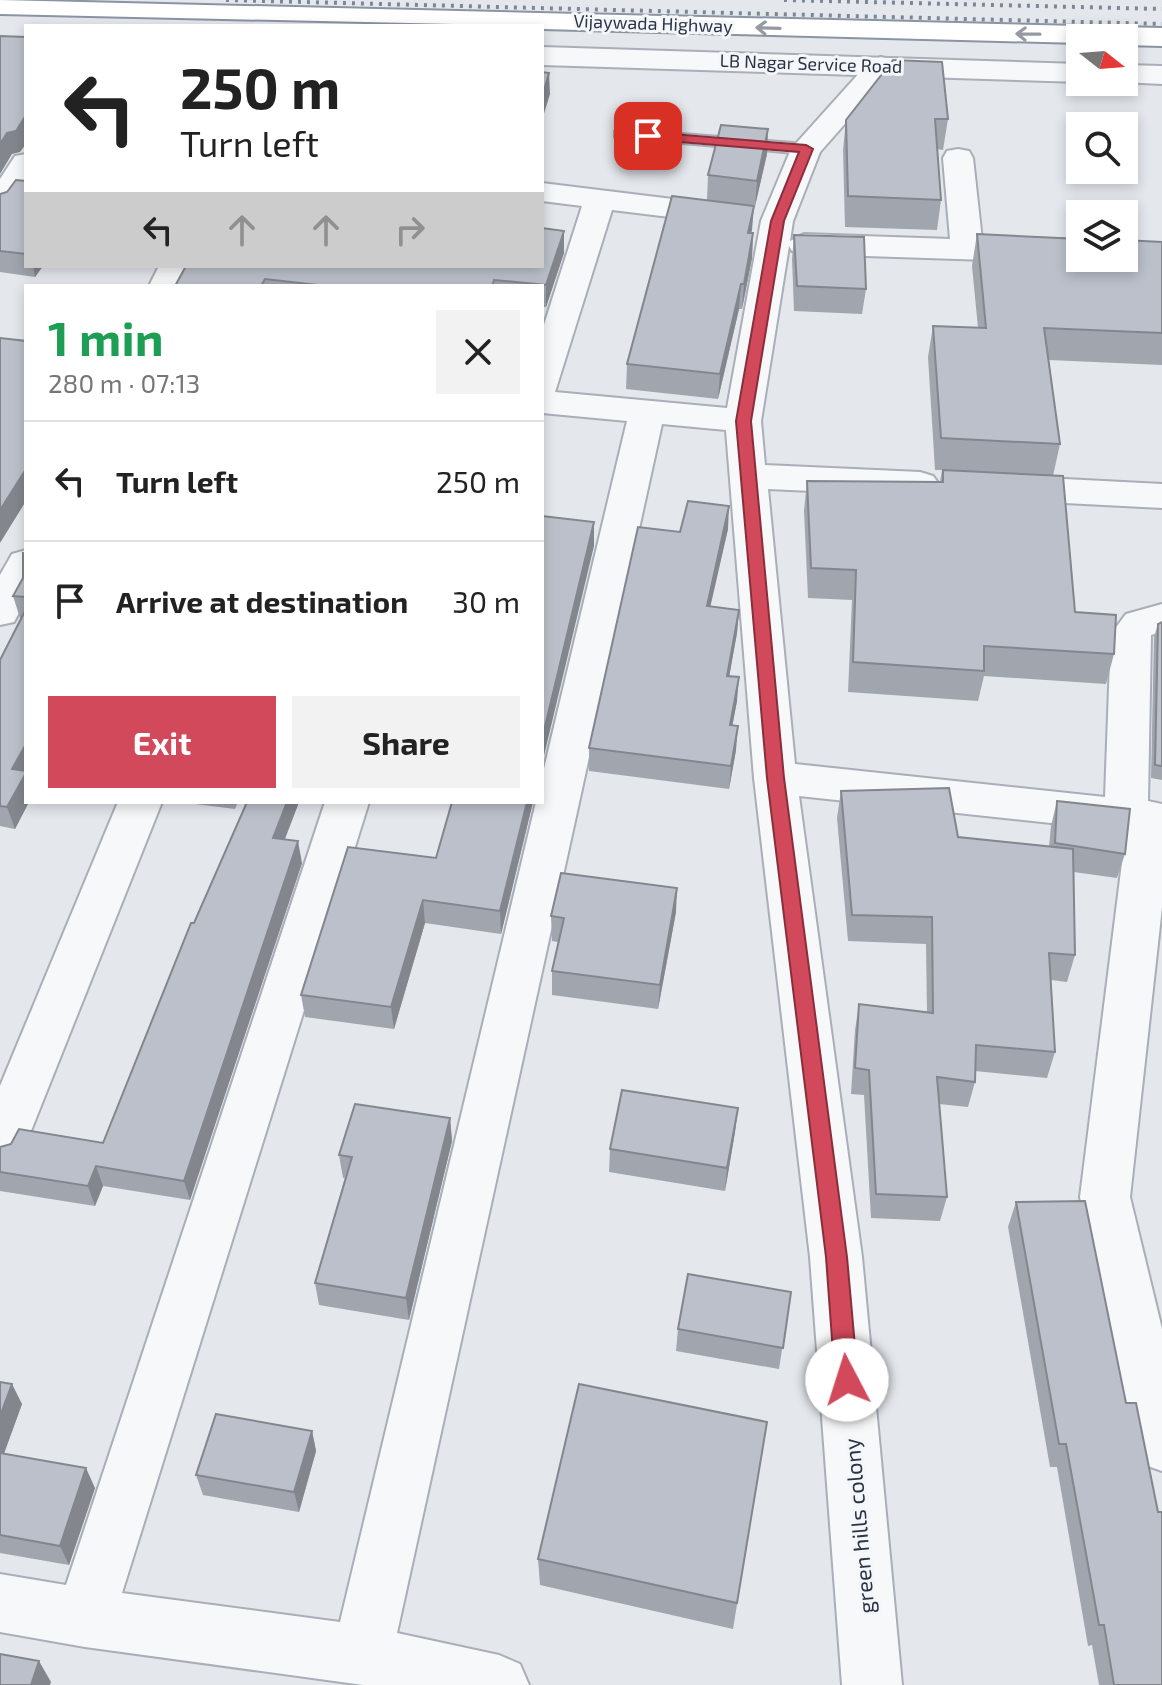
<!DOCTYPE html>
<meta charset="utf-8">
<style>
:root{--surface:#fff;--page:#f2f2f2;--text:#222;--muted:#767676;--line:#e0e0e0;--accent:#d1495b}
body{margin:0;font-family:"Exo 2",sans-serif;background:var(--page);color:var(--text);height:100vh;display:flex;flex-direction:column;font-size:30px;white-space:nowrap}
*{box-sizing:border-box;margin:0}
p{font-size:26px;color:var(--muted)}
.icon{flex:none;width:44px;height:44px;fill:none;stroke:currentColor;stroke-width:2;stroke-linecap:round;stroke-linejoin:round}
.map{position:relative;flex:1;overflow:hidden}
.panel{position:absolute;left:24px;top:284px;width:520px;height:520px;display:flex;flex-direction:column;background:var(--surface);border-radius:0px;box-shadow:0 4px 12px #0003}
.panel>*{flex:none}
.banner{position:absolute;left:24px;top:24px;width:520px;height:244px;border-radius:0px;box-shadow:0 4px 12px #0003;background:#fff;color:var(--text);overflow:hidden}
.needle{width:52px;rotate:107deg}
.fabs{position:absolute;left:1066px;top:24px;display:grid;gap:16px}
.fabs a{display:grid;place-items:center;width:72px;height:72px;border-radius:0px;background:var(--surface);box-shadow:0 4px 12px #0003;font-size:40px}
.pin{position:absolute;display:grid;place-items:center;width:68px;height:68px;color:#fff;margin:-34px;border-radius:16px;box-shadow:0 4px 12px #0006}
.me{position:absolute;width:88px;margin:-44px;rotate:355deg;stroke-linejoin:round;filter:drop-shadow(0 0 6px #0008)}
.turn{display:flex;align-items:center;gap:28px;height:168px;padding:0 24px;font-size:36px}
.turn .icon{width:104px;height:104px;stroke-width:2.5}
.turn b{display:block;font-size:56px;line-height:68px}
.lanes{display:flex;align-items:center;height:76px;padding:0 24px;background:#0003;justify-content:center;gap:40px;direction:ltr}
.lanes .off{opacity:.35}
.round{display:grid;place-items:center;flex:none;width:84px;height:84px;border-radius:0px;background:var(--page)}
.head{display:flex;align-items:center;justify-content:space-between;height:136px;padding:0 24px}
h1{font-size:48px;font-weight:700;line-height:60px;color:#1e9e55}
.action{display:flex;gap:16px;margin-top:auto;padding:16px 24px}
.action a{flex:1;height:92px;border-radius:0px;background:var(--accent);color:#fff;font-size:32px;font-weight:700;line-height:92px;text-align:center}
.action a+a{background:var(--page);color:var(--text)}
ul{padding:0;list-style:none}
li{display:flex;align-items:center;gap:24px;height:120px;padding:0 24px;border-top:2px solid var(--line)}
li div{flex:1}
li b{display:block;font-size:30px}
li em{font-style:normal}
.map>svg:first-child{display:block}
.lines{fill:none;stroke-linecap:round;stroke-linejoin:round}
.service-casing{stroke:#a9aeb7;stroke-width:4}
.minor-casing{stroke:#a9aeb7;stroke-width:4}
.tertiary-casing{stroke:#a9aeb7;stroke-width:4}
.trunk-casing{stroke:#8b94a3;stroke-width:4}
.service{fill:#f7f8fa;fill-rule:evenodd}
.minor{fill:#f7f8fa;fill-rule:evenodd}
.tertiary{fill:#f7f8fa;fill-rule:evenodd}
.trunk{fill:#fff;fill-rule:evenodd}
.rail{stroke:#7d8696;stroke-width:4;stroke-dasharray:3 6;stroke-linecap:butt}
.wall{fill:#a1a5ae}
.shaded-wall{fill:#83868d}
.building{fill:#bbc0ca;stroke:#83868d;stroke-width:2}
.oneway{stroke:#959aa2}
.route{fill:#d1495b;stroke:#882f3b;stroke-width:2}
.labels{text-anchor:middle;stroke-width:6;stroke-linejoin:round;paint-order:stroke}
.far-street-label{font-size:18px;fill:#2b3445;stroke:#f4f6f9}
.street-label{font-size:22px;fill:#2b3445;stroke:#f4f6f9}
</style>
<div class="map">
<svg width="1162" height="1685" viewBox="0 0 1162 1685">
<rect width="100%" height="100%" fill="#e4e7ec"/>
<g class="lines">
<g class="service-casing">
<polygon id="service" points="620,129 806,144 814,149 806,154 615,137 615,131"/>
</g>
<g class="minor-casing">
<g id="minor">
<polygon points="881,57 891,60 896,66 820,152 793,221 790,241 804,234 950,239 943,158 947,151 958,149 969,151 973,158 982,240 1080,243 1080,258 1093,258 1080,263 804,254 792,251 789,246 761,421 765,465 920,472 933,476 939,484 933,492 920,496 768,489 795,764 1105,797 1111,634 1126,614 1162,604 1162,632 1151,635 1148,801 1162,804 1162,907 1130,1197 1162,1329 1162,1471 1142,1464 1134,1445 1080,1197 1126,831 799,796 862,1257 902,1685 842,1685 810,1257 754,778 726,430 662,424 397,1633 499,1655 520,1664 529,1685 363,1685 85,1647 0,1632 0,1574 66,1585 325,802 369,802 122,1593 340,1622 536,802 542,802 542,777 627,421 542,413 542,331 582,206 542,201 542,183 738,207 743,214 738,221 727,224 612,210 555,392 727,408 761,221 791,149 871,60"/>
<polygon points="26,154 26,188 11,211 0,214 0,179 15,156"/>
<polygon points="159,266 191,266 183,286 149,286"/>
<polygon points="1005,476 1162,484 1162,508 1005,500 992,496 986,488 992,480"/>
<polygon points="26,550 26,600 14,622 0,625 0,575 12,554"/>
<polygon points="118,802 162,802 25,1146 18,1161 0,1167 0,1086"/>
</g>
</g>
<g class="tertiary-casing">
<g id="tertiary">
<polygon points="542,47 1080,64 1080,82 542,65"/>
<polygon points="1124,65 1162,66 1162,84 1121,82 1124,82"/>
</g>
</g>
<g class="trunk-casing">
<polygon id="trunk" points="0,0 1162,28 1162,46 1124,45 1124,38 1080,38 1080,43 542,29 542,26 0,14"/>
</g>
<use href="#service" class="service"/>
<use href="#minor" class="minor"/>
<use href="#tertiary" class="tertiary"/>
<use href="#trunk" class="trunk"/>
<g class="rail">
<polyline points="226,0 1162,24"/>
<polyline points="784,0 1162,9"/>
</g>
</g>
<g class="wall">
<polygon points="948,119 943,150 937,149 941,200 937,230 845,227 843,150 846,120"/>
<polygon points="768,129 767,154 755,206 707,200 708,175"/>
<polygon points="26,181 26,266 43,266 35,277 0,272 0,194 7,192"/>
<polygon points="564,231 564,253 546,307 542,307 542,286 175,286 186,266 542,266"/>
<polygon points="751,233 753,233 752,258 742,309 739,309 718,399 626,389 627,364"/>
<polygon points="977,234 1162,242 1162,365 1049,360 1060,444 1053,476 1075,612 1114,654 1106,684 984,676 978,701 848,692 852,600 808,598 804,511 807,481 940,482 942,470 935,470 928,357 933,326 978,328 972,266"/>
<polygon points="794,235 866,289 862,314 794,311 792,259"/>
<polygon points="728,529 710,606 739,610 737,633 729,676 737,701 732,726 736,750 729,789 589,771 589,748 680,532"/>
<polygon points="26,554 26,802 29,802 15,829 0,826 0,660 21,618 20,618 13,596 23,578"/>
<polygon points="1162,622 1162,780 1151,778 1154,637 1158,624"/>
<polygon points="841,791 958,837 1049,847 1051,826 1057,801 1125,854 1117,878 1074,872 1075,955 1067,982 1051,980 1055,1052 1047,1078 975,1071 975,1082 968,1107 939,1104 947,1197 940,1221 871,1218 864,1095 851,1094 855,1030 859,1004 927,1012 926,944 848,941 837,818"/>
<polygon points="179,802 238,802 235,809"/>
<polygon points="247,802 299,802 285,839 302,863 190,1200 103,1186 95,1206 0,1191 0,1147 103,1143 194,923"/>
<polygon points="452,802 533,802 501,934 425,923 394,1029 305,1017 301,995 436,858"/>
<polygon points="676,912 658,1009 552,995 552,971 558,942 552,941 551,916"/>
<polygon points="738,1108 735,1132 725,1191 609,1172 610,1149"/>
<polygon points="450,1118 452,1141 409,1320 319,1305 315,1283 345,1178 343,1178 339,1155"/>
<polygon points="1016,1202 1126,1403 1158,1512 1162,1685 1099,1685 1092,1645 1088,1646 1057,1467 1050,1467 1008,1227"/>
<polygon points="791,1292 779,1369 676,1351 678,1329"/>
<polygon points="0,1382 22,1404 4,1454 95,1488 69,1565 0,1553"/>
<polygon points="767,1422 733,1629 540,1585 538,1559"/>
<polygon points="312,1431 316,1451 299,1512 203,1495 196,1475"/>
</g>
<g class="shaded-wall">
<polygon points="549,73 550,94 542,120 542,97"/>
<polygon points="26,115 26,144 20,152 12,154 0,174 0,144 7,133"/>
<polygon points="768,129 767,154 755,206 757,181"/>
<polygon points="754,206 752,230 746,257 748,233"/>
<polygon points="564,231 564,253 546,307 546,285"/>
<polygon points="753,233 752,258 742,309 744,284"/>
<polygon points="33,266 43,266 35,277"/>
<polygon points="741,284 739,309 718,399 720,374"/>
<polygon points="26,469 26,501 0,543 0,510"/>
<polygon points="729,506 728,529 705,630 707,606"/>
<polygon points="594,522 594,546 542,764 542,739"/>
<polygon points="739,610 737,633 725,700 727,676"/>
<polygon points="739,677 737,701 728,749 730,725"/>
<polygon points="738,726 736,750 729,789 731,766"/>
<polygon points="26,744 26,802 29,802 15,829 7,807 12,769"/>
<polygon points="287,802 299,802 277,859 273,838"/>
<polygon points="527,802 533,802 501,934 500,911"/>
<polygon points="298,841 302,863 190,1200 184,1181"/>
<polygon points="677,888 676,912 658,1009 660,985"/>
<polygon points="423,900 425,923 394,1029 391,1007"/>
<polygon points="738,1108 735,1132 725,1191 727,1168"/>
<polygon points="450,1118 452,1141 409,1320 406,1298"/>
<polygon points="96,1166 103,1186 95,1206 88,1186"/>
<polygon points="12,1384 22,1404 0,1464 0,1416"/>
<polygon points="312,1431 316,1451 299,1512 294,1492"/>
<polygon points="86,1468 95,1488 69,1565 60,1546"/>
<polygon points="39,1661 51,1682 50,1685 31,1685"/>
</g>
<g class="building">
<polygon points="0,36 26,37 26,115 16,131 7,133 0,144"/>
<polygon points="893,60 942,62 948,119 935,119 941,200 848,196 846,120"/>
<polygon points="542,72 549,73 542,97"/>
<polygon points="721,125 768,129 757,181 708,175"/>
<polygon points="16,180 26,181 26,254 0,251 0,194 7,192"/>
<polygon points="672,196 754,206 748,233 753,233 744,284 741,284 720,374 627,364"/>
<polygon points="542,228 564,231 546,285 494,280 492,286 327,286 265,279 261,286 175,286 186,266 542,266"/>
<polygon points="977,234 1080,239 1080,258 1124,258 1124,240 1162,242 1162,333 1044,328 1060,444 941,438 933,326 986,328"/>
<polygon points="794,235 864,237 866,289 797,286"/>
<polygon points="0,338 26,341 26,469 0,510"/>
<polygon points="943,470 1063,476 1075,612 1116,615 1114,654 984,646 984,671 853,662 856,570 811,568 807,481 943,482"/>
<polygon points="688,501 729,506 707,606 739,610 727,676 739,677 730,725 738,726 731,766 589,748 638,527 680,532"/>
<polygon points="542,516 594,522 542,739"/>
<polygon points="23,553 26,554 26,597 13,596 23,578"/>
<polygon points="26,609 26,744 12,769 26,771 26,773 7,807 0,806 0,660"/>
<polygon points="1162,622 1162,766 1155,765 1158,624"/>
<polygon points="949,788 958,837 1073,849 1075,955 1049,953 1055,1052 976,1045 975,1082 937,1077 947,1197 876,1194 869,1070 855,1068 859,1004 933,1013 932,917 852,915 841,791"/>
<polygon points="1057,801 1130,809 1125,854 1055,843"/>
<polygon points="247,802 287,802 273,838 298,841 184,1181 96,1166 88,1186 0,1172 0,1147 11,1144 19,1129 103,1143 191,923 194,923"/>
<polygon points="452,802 527,802 500,911 423,900 391,1007 301,995 348,847 436,858"/>
<polygon points="561,873 677,888 660,985 552,971 564,918 551,916"/>
<polygon points="622,1090 738,1108 727,1168 610,1149"/>
<polygon points="355,1104 450,1118 406,1298 315,1283 352,1157 339,1155"/>
<polygon points="1085,1201 1126,1403 1136,1403 1158,1512 1162,1512 1162,1685 1114,1685 1104,1625 1099,1625 1066,1444 1059,1444 1016,1202"/>
<polygon points="688,1274 791,1292 783,1348 678,1329"/>
<polygon points="0,1382 12,1384 0,1416"/>
<polygon points="579,1384 767,1422 737,1603 538,1559"/>
<polygon points="216,1414 312,1431 294,1492 196,1475"/>
<polygon points="0,1453 86,1468 60,1546 0,1535"/>
<polygon points="0,1654 39,1661 31,1685 0,1685"/>
</g>
<defs><path id="oneway-shaft" d="M-6 0H5M1.5-3L5.5 0L1.5 3" fill="none" stroke-width="1.6" stroke-linecap="round" stroke-linejoin="round" transform="scale(2)"/></defs>
<g class="oneway">
<use href="#oneway-shaft" transform="translate(768 28) rotate(-178)"/>
<use href="#oneway-shaft" transform="translate(1028 34) rotate(-179)"/>
</g>
<polygon class="route" points="648,132 806,145 813,149 784,221 751,421 784,778 847,1257 858,1380 855,1387 847,1390 839,1387 835,1380 826,1257 767,778 736,421 771,221 799,152 644,139 644,133"/>
<g class="labels">
<g class="far-street-label">
<text transform="translate(653 24) rotate(2)" y="6">Vijaywada Highway</text>
<text transform="translate(811 64) rotate(2)" y="6">LB Nagar Service Road</text>
</g>
<g class="street-label">
<text transform="translate(859 1526) rotate(-95)" y="8">green hills colony</text>
</g>
</g>
</svg>
<div class="fabs">
<a><svg class="needle" viewBox="-14 -14 28 28"><path d="M0-13l5 13h-10z" fill="#e53935"/><path d="M0 13l5-13h-10z" fill="#767676"/></svg></a>
<a><svg class="icon" aria-label="search" viewBox="0 0 24 24"><circle cx="10" cy="10" r="6"/><path d="M15 15l6 6"/></svg></a>
<a><svg class="icon" aria-label="layers" viewBox="0 0 24 24"><path d="M12 4l9 5-9 5-9-5zM3 14l9 5 9-5"/></svg></a>
</div>
<div class="pin" style="left:648px;top:136px;background:#d93025"><svg class="icon" aria-label="arrive" viewBox="0 0 24 24"><path d="M6 21V4h12l-3 4 3 4H6"/></svg></div>
<svg class="me" style="left:847px;top:1380px" viewBox="-20 -20 40 40"><circle r="19" fill="#fff"/><path d="M0-13L10 11 0 6-10 11z" fill="#d1495b"/></svg>
<div class="banner">
<div class="turn"><svg class="icon" aria-label="left" viewBox="0 0 24 24"><path d="M17 20v-9H6M10 6l-5 5 5 5"/></svg><div><b>250 m</b>Turn left</div></div>
<div class="lanes"><svg class="icon" aria-label="left" viewBox="0 0 24 24"><path d="M17 20v-9H6M10 6l-5 5 5 5"/></svg><svg class="icon off" aria-label="ahead" viewBox="0 0 24 24"><path d="M12 20V5M6 11l6-6 6 6"/></svg><svg class="icon off" aria-label="ahead" viewBox="0 0 24 24"><path d="M12 20V5M6 11l6-6 6 6"/></svg><svg class="icon off" aria-label="right" viewBox="0 0 24 24"><path d="M7 20v-9h11M14 6l5 5-5 5"/></svg></div>
</div>
<section class="panel">
<div class="head"><div><h1>1 min</h1><p>280 m · 07:13</p></div><a class="round"><svg class="icon" aria-label="close" viewBox="0 0 24 24"><path d="M6 6l12 12M18 6L6 18"/></svg></a></div>
<ul>
<li><svg class="icon" aria-label="left" viewBox="0 0 24 24"><path d="M17 20v-9H6M10 6l-5 5 5 5"/></svg><div><b>Turn left</b></div><em>250 m</em></li>
<li><svg class="icon" aria-label="arrive" viewBox="0 0 24 24"><path d="M6 21V4h12l-3 4 3 4H6"/></svg><div><b>Arrive at destination</b></div><em>30 m</em></li>
</ul>
<div class="action"><a>Exit</a><a>Share</a></div>
</section>
</div>
